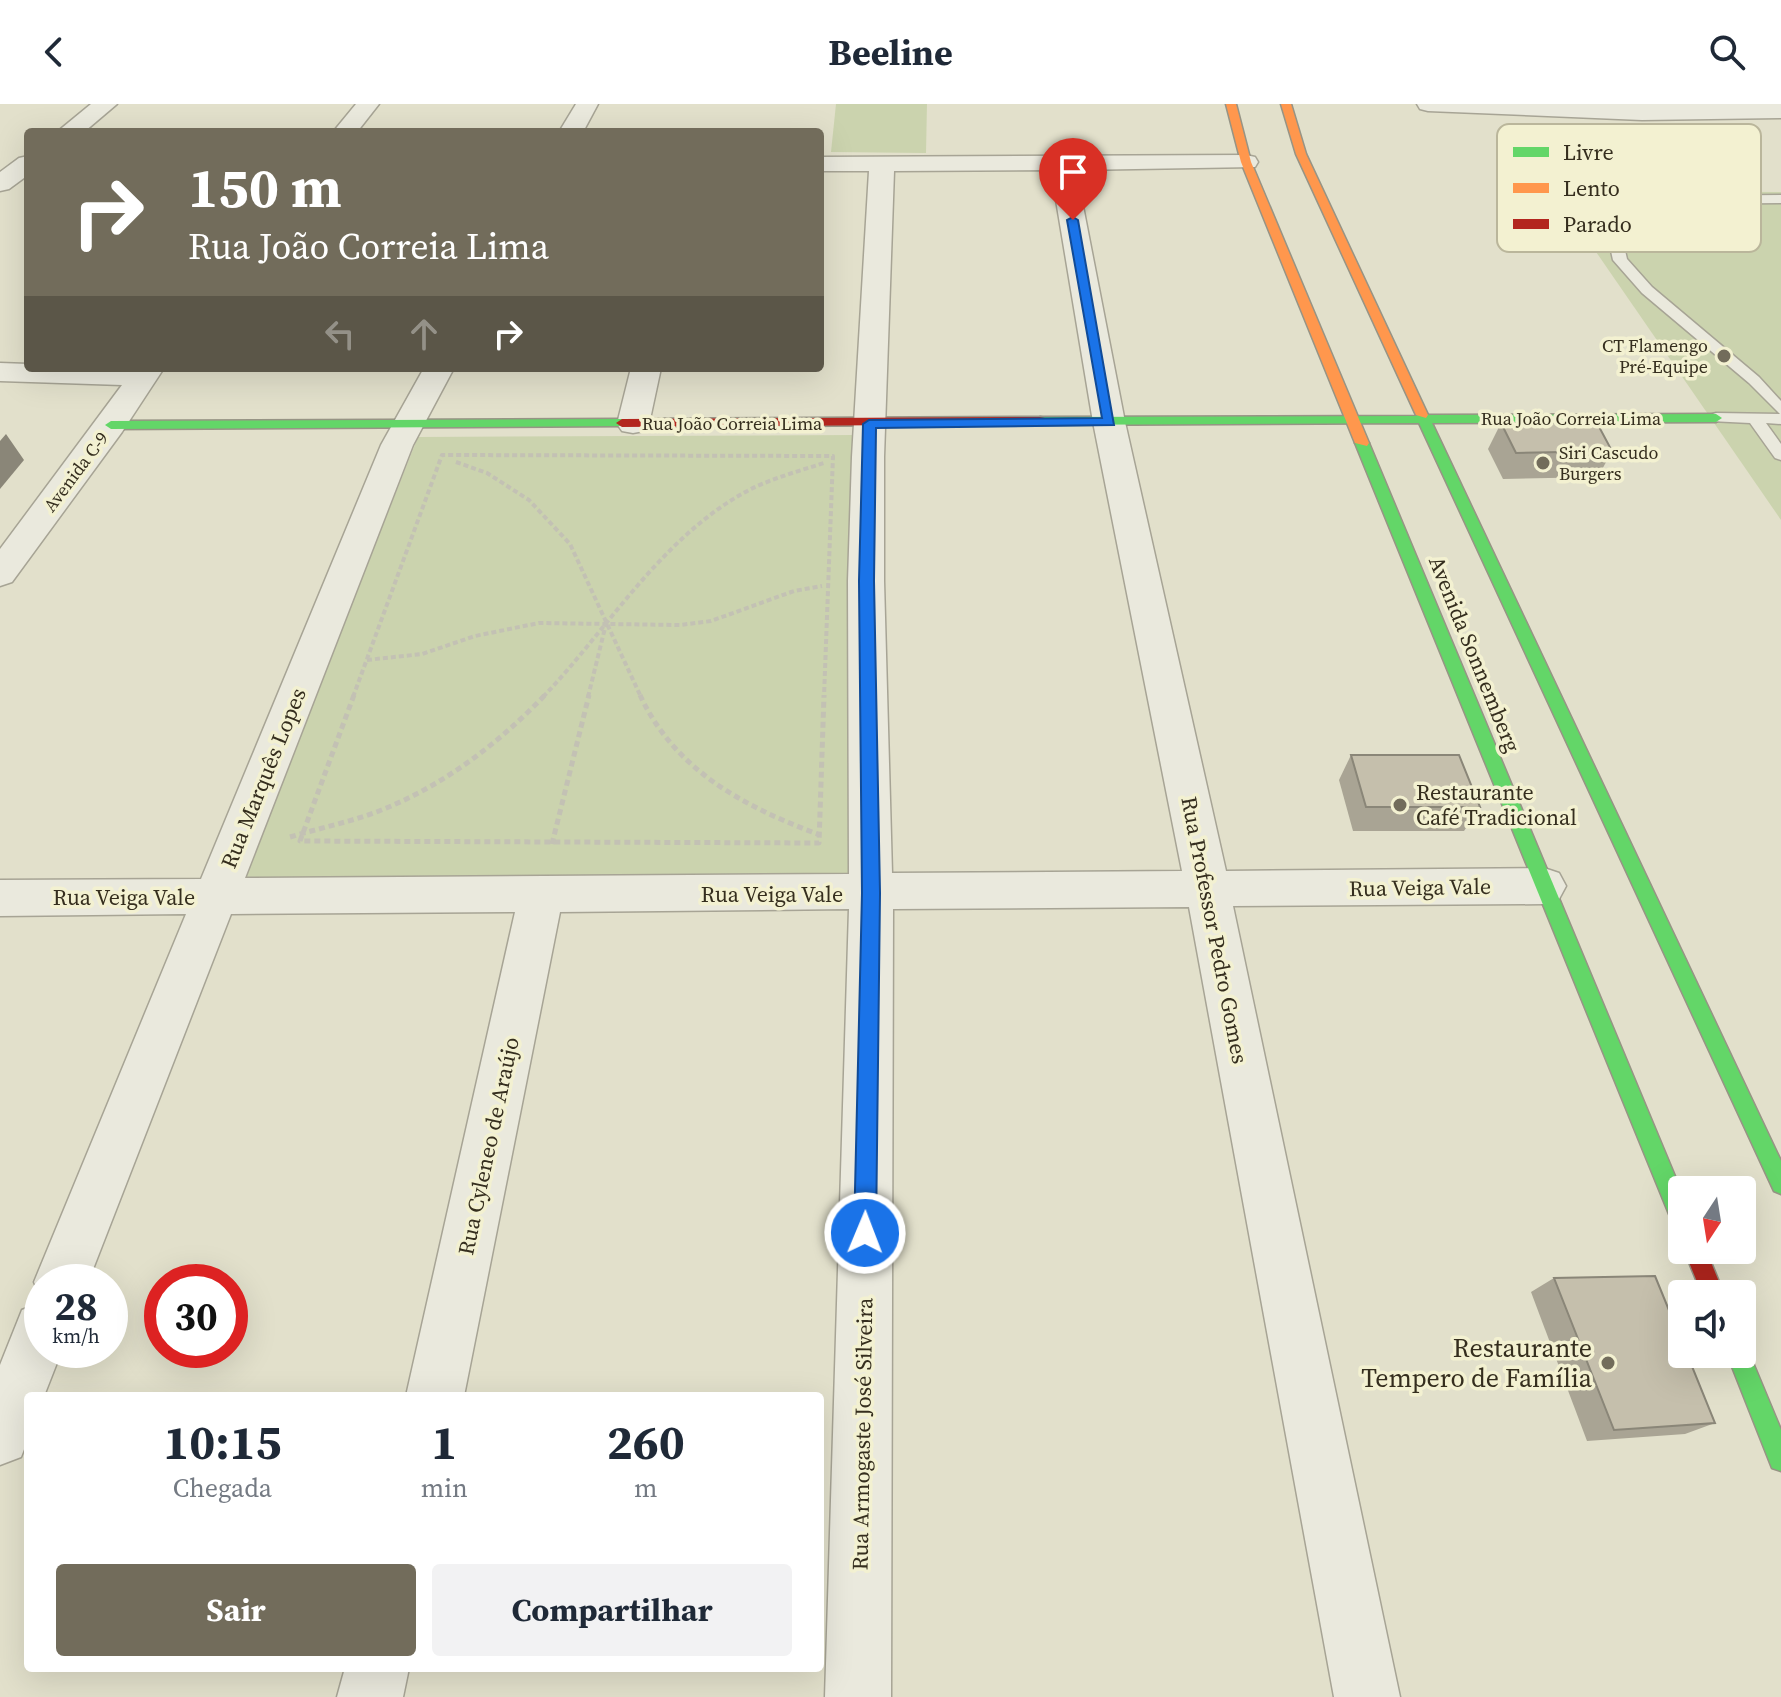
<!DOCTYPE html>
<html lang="pt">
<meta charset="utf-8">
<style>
:root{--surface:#fff;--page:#f2f2f3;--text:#1f2937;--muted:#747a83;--accent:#726c5b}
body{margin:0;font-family:"Source Serif 4",serif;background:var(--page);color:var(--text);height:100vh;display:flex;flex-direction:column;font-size:30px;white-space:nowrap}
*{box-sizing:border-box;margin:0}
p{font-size:26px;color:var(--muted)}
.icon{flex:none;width:44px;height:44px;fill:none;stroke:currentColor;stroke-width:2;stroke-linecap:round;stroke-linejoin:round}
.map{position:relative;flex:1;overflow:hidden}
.details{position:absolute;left:24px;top:1288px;width:800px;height:280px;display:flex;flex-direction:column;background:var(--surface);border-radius:8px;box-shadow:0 8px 32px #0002}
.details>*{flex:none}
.hud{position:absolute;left:24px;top:24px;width:800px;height:244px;border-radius:8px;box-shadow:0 8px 32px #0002;background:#726c5b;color:#fff;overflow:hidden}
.needle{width:52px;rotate:192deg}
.tools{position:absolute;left:1668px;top:1072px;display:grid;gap:16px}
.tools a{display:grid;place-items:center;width:88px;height:88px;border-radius:8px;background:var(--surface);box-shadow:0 8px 32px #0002;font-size:40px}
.speed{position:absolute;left:24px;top:1160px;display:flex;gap:16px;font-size:40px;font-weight:700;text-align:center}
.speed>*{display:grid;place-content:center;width:104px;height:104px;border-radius:50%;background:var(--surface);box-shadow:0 8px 32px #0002;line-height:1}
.speed small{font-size:20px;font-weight:400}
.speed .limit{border:12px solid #d22;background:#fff;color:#111}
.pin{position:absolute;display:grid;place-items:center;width:68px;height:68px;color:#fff;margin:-82px -34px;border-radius:50% 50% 50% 0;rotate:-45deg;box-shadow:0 0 8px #0007}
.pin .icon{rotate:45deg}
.me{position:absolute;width:88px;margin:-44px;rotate:1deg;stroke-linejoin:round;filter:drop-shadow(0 0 6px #0008)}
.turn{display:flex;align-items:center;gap:28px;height:168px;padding:0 32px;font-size:36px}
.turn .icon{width:104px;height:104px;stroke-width:2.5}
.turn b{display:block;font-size:56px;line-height:68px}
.lanes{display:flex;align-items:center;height:76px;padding:0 32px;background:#0003;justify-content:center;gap:40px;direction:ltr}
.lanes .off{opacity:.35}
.eta{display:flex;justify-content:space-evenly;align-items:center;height:136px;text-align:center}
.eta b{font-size:48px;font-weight:700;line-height:56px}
.action{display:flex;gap:16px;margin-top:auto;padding:16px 32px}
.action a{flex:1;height:92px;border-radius:8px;background:var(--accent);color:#fff;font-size:32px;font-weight:700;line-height:92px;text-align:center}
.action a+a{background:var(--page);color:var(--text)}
header{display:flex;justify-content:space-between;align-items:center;height:104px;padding:0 32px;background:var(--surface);font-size:36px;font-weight:700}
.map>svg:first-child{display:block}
.green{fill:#cbd3ae}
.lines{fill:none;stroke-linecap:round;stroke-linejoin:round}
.lane-casing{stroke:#a7a495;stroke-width:3}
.street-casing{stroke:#a7a495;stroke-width:3}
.fast-casing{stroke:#979485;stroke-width:3}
.slow-casing{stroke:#979485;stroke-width:3}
.jam-casing{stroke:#979485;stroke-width:3}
.path-far1{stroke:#c3c1b4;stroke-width:4;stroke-dasharray:5 3;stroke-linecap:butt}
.path{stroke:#c3c1b4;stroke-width:5;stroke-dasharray:6 4;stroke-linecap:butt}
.lane{fill:#eae9dd;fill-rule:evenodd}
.street{fill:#eae9dd;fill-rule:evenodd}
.fast{fill:#63d668;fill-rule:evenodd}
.slow{fill:#ff974d;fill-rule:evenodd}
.jam{fill:#b3261e;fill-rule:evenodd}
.wall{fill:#a9a494}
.shaded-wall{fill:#8a8678}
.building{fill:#c5bfac;stroke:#8a8678;stroke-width:2}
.route{fill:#1a73e8;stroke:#114b97;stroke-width:2}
.poi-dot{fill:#726c5b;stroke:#f3f1d1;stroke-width:3}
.labels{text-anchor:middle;stroke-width:7;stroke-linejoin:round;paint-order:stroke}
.far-poi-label{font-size:18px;fill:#352e1e;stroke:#f3f1d1;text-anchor:end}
.far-street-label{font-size:18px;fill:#352e1e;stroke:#f3f1d1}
.street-label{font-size:22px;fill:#352e1e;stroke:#f3f1d1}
.poi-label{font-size:22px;fill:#352e1e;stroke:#f3f1d1;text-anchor:start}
.near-poi-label{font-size:26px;fill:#352e1e;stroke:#f3f1d1;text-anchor:end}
.key{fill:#f3f1d1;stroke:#bab69b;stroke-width:2}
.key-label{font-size:22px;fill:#352e1e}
</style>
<header><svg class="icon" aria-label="back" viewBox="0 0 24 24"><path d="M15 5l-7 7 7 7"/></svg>Beeline<svg class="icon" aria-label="search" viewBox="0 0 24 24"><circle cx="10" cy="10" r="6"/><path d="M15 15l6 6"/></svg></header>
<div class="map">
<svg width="1781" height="1593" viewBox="0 0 1781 1593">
<rect width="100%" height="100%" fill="#e2e0cb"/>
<g class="green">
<polygon points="836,0 927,0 926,49 831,48"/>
<polygon points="1554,87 1781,88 1781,416"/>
<polygon points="856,331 853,772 242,774 418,333"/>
</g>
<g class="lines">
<g class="lane-casing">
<polygon id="lane" points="1781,91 1781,99 1676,100 1637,108 1620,125 1627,155 1652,183 1759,273 1781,297 1781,320 1766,319 1781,340 1781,356 1775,354 1750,319 1710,317 1710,311 1716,309 1780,310 1749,279 1642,189 1613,156 1606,124 1628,102 1676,92"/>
</g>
<g class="street-casing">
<g id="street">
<polygon points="91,0 117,0 84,28 57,28"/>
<polygon points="356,0 379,0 357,28 333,28"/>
<polygon points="576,0 598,0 583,28 559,28"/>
<polygon points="1417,0 1781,0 1781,14 1642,16 1428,7 1420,5"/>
<path d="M1246,51L1255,53L1258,58L1255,63L1076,66L1125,318L1226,767L1544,764L1559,769L1566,782L1559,795L1544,800L1233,802L1400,1593H1334L1189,803L893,805L891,1593H825L849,805L560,808L464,1292H406L515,808L231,810L88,1178H42V1197L34,1178L186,810L0,812V776L201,775L381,341L424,264H454L413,341L245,774L849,770L848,477L852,353L869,67H820V53ZM1051,66L1093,318L1182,767L892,769L884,477V353L894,67Z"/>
<polygon points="28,52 28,71 9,85 0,87 0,68 19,54"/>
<polygon points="0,259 28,260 28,264 164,264 122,328 12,478 0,482 0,445 122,281 0,277"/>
<polygon points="631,264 661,264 649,320 644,327 633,329 622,327 617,320"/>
<polygon points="42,1198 42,1246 62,1246 44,1292 28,1292 28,1335 21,1353 0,1361 0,1261 22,1206"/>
<polygon points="345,1564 409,1564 403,1593 337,1593"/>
</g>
</g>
<g class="fast-casing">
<g id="fast">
<polygon points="1422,307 1429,311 1716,310 1722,314 1716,318 1432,319 1781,1057 1781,1090 1774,1087 1419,319 1040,321 1034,317 1040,313 1416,312"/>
<polygon points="622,315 627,316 627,322 111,325 105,321 111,317"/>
<polygon points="1362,335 1369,339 1682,1089 1682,1125 1674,1122 1671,1115 1355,339"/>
<polygon points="1742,1240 1746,1242 1781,1326 1781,1367 1772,1364 1727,1250 1742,1250"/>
</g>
</g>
<g class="slow-casing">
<g id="slow">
<polygon points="1226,0 1236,0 1251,58 1369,339 1367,342 1355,339 1241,58"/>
<polygon points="1281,0 1291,0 1306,50 1428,311 1426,314 1416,311 1296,50"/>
</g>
</g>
<g class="jam-casing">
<g id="jam">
<polygon points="1040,313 1045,314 1045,320 622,323 616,319 622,315"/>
<polygon points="1684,1146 1706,1146 1724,1190 1702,1190"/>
</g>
</g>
<g class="path-far1">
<polyline points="456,358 487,369 529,396 570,440 641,593"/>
<polyline points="367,556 422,550 475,532 539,519 680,521 711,517 794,487 822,482"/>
<polyline points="353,593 442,351 833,352 824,593"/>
<path d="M543,593C609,524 662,432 749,386C773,374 799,367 824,359"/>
<polyline points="588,593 606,520"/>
</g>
<g class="path">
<polyline points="354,591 300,737 819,739 824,591"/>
<path d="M640,591C675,667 745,703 820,731"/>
<path d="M290,733C320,724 350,718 379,707C443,682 498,640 545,591"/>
<polyline points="552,740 589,591"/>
</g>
<use href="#lane" class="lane"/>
<use href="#street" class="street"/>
<use href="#fast" class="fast"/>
<use href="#slow" class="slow"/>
<use href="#jam" class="jam"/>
</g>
<g class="wall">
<polygon points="1501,319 1612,347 1598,373 1503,375 1488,345"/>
<polygon points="1351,651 1480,703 1464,727 1353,727 1339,676"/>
<polygon points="1554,1174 1715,1319 1685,1330 1587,1337 1531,1188"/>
</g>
<polygon class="shaded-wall" points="6,330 24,356 0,385 0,337"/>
<g class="building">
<polygon points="1501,319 1597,319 1612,347 1516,349"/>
<polygon points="1351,651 1459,651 1480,703 1366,703"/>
<polygon points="1655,1172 1682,1238 1682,1250 1687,1250 1715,1319 1614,1326 1554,1174"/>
</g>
<polygon class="route" points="1073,113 1078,116 1114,321 876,324 874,477 880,789 876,1129 873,1137 865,1140 858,1137 854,1129 862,789 859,477 863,320 869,316 1102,314 1067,116"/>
<g class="poi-dot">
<circle cx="1724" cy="252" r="8"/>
<circle cx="1543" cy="359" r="8"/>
<circle cx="1400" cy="701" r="8"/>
<circle cx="1608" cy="1259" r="8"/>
</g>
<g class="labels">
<g class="far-poi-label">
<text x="1708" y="248">CT Flamengo<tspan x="1708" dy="21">Pré-Equipe</tspan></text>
<text x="1559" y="355" text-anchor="start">Siri Cascudo<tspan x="1559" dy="21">Burgers</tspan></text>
</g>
<g class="far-street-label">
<text x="1571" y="321">Rua João Correia Lima</text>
<text x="732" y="326">Rua João Correia Lima</text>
<text transform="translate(76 368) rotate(-53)" y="6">Avenida C-9</text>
</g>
<g class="street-label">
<text transform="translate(1475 550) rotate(68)" y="8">Avenida Sonnemberg</text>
<text transform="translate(263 674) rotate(-68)" y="8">Rua Marquês Lopes</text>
<text transform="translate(1420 783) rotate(-1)" y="8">Rua Veiga Vale</text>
<text x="772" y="798">Rua Veiga Vale</text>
<text x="124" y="801">Rua Veiga Vale</text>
<text transform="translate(1215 826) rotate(79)" y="8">Rua Professor Pedro Gomes</text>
<text transform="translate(488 1042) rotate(-78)" y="8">Rua Cyleneo de Araújo</text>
<text transform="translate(862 1330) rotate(-89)" y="8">Rua Armogaste José Silveira</text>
</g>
<g class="poi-label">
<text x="1416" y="696">Restaurante<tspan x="1416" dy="25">Café Tradicional</tspan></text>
</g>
<g class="near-poi-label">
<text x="1592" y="1253">Restaurante<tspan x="1592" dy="30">Tempero de Família</tspan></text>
</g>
</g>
<rect x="1497" y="20" width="264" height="128" rx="12" class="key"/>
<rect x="1513" y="43" width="36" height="10" fill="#63d668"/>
<rect x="1513" y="79" width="36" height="10" fill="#ff974d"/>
<rect x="1513" y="115" width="36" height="10" fill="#b3261e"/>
<g class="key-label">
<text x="1563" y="56">Livre</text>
<text x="1563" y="92">Lento</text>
<text x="1563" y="128">Parado</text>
</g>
</svg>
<div class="tools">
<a><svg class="needle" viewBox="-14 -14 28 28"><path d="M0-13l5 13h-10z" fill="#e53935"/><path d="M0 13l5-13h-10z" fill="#747a83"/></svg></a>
<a><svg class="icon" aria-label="sound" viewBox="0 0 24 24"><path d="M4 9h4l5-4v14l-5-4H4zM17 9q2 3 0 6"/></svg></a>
</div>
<div class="speed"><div>28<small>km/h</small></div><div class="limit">30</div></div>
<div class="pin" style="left:1073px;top:116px;background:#d93025"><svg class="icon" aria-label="arrive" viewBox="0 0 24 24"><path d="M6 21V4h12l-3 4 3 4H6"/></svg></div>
<svg class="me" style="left:865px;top:1129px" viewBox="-20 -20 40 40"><circle r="17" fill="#1a73e8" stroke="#fff" stroke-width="3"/><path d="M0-11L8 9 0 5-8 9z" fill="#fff"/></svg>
<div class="hud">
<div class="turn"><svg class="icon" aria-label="right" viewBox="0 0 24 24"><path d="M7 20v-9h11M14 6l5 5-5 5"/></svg><div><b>150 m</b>Rua João Correia Lima</div></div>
<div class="lanes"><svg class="icon off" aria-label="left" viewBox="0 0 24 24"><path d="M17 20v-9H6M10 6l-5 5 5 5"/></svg><svg class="icon off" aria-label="ahead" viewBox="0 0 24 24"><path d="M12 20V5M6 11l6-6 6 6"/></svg><svg class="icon" aria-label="right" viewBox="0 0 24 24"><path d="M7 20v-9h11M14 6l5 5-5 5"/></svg></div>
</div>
<section class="details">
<div class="eta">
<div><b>10:15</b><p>Chegada</p></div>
<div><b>1</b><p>min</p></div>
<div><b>260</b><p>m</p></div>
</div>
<div class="action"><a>Sair</a><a>Compartilhar</a></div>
</section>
</div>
